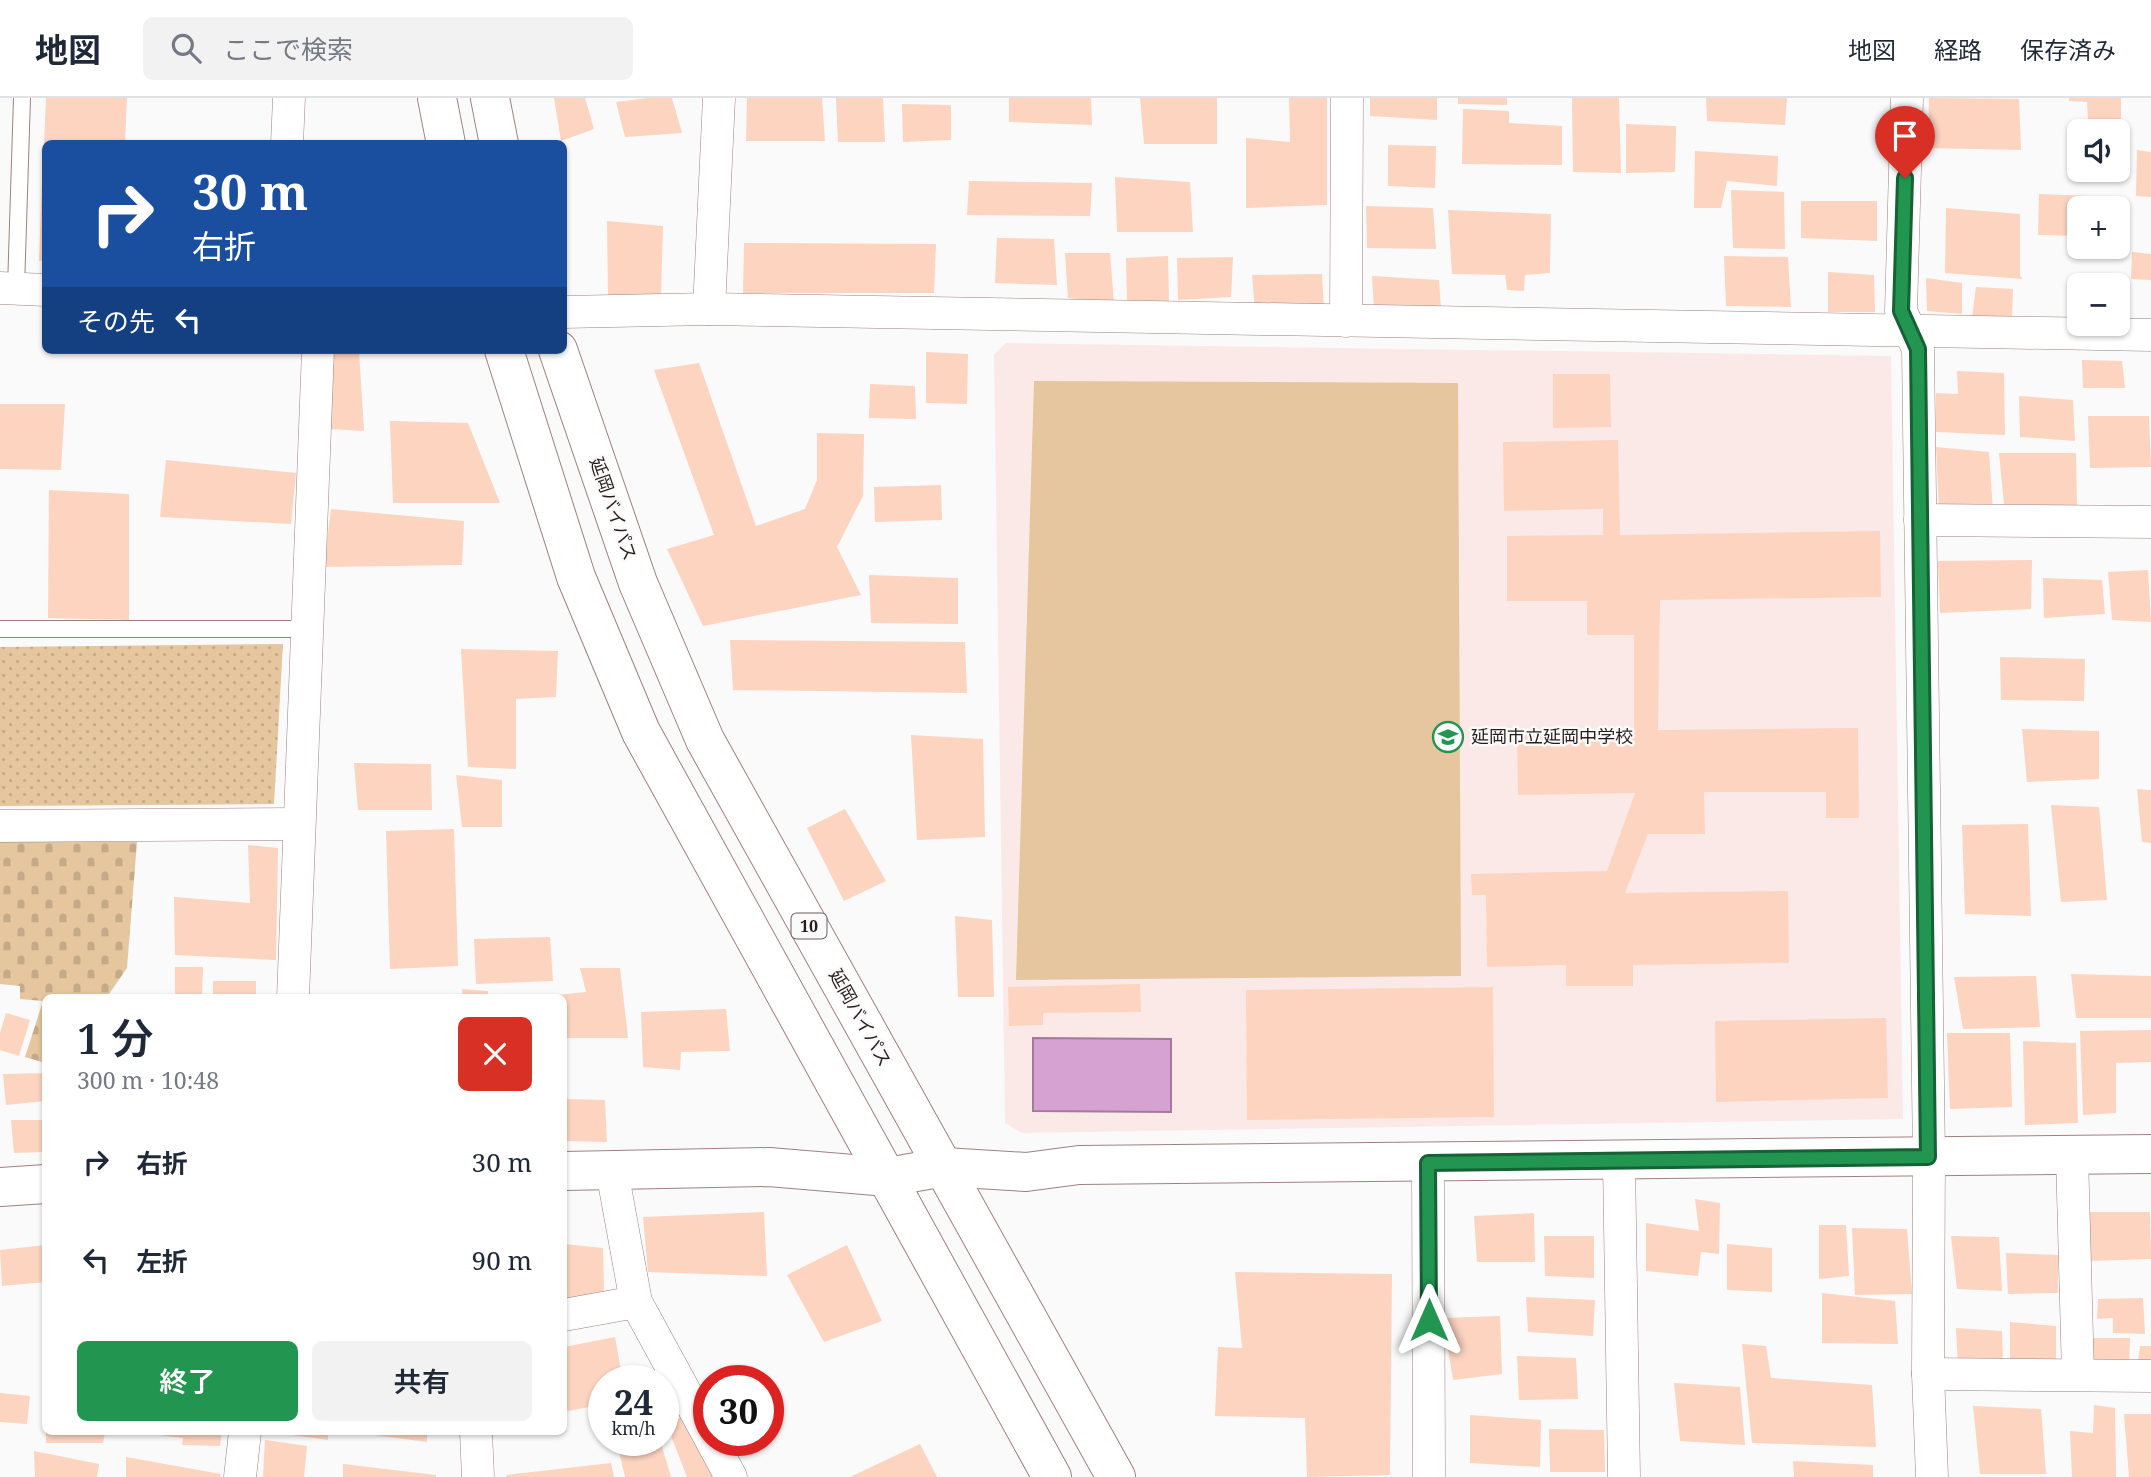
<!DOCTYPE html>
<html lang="ja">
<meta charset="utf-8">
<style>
:root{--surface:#fff;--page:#f2f2f3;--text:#1f2937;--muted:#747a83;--line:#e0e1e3;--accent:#229651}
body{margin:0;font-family:"Noto Serif","Noto Sans JP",serif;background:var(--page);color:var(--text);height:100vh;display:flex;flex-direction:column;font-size:26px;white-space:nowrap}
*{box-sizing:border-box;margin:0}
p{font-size:23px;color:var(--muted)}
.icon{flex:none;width:38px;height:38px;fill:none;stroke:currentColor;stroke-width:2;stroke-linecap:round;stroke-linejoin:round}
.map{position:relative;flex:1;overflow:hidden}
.sheet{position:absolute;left:42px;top:896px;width:525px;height:441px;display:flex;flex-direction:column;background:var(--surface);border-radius:10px;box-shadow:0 2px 5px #0004}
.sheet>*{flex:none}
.top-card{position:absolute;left:42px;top:42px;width:525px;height:214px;border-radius:10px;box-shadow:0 2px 5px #0004;background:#1a4fa0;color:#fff;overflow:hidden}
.tools{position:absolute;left:2067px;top:21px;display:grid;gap:14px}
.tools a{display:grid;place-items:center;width:63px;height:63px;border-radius:10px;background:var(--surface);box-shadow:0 2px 5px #0004;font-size:35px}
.speed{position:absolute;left:588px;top:1267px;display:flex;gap:14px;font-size:35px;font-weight:700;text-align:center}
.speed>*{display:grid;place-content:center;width:91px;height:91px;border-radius:50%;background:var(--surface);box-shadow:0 2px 5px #0004;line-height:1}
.speed small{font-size:18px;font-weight:400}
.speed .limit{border:10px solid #d22;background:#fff;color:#111}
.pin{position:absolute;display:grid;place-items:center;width:60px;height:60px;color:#fff;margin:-72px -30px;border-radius:50% 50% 50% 0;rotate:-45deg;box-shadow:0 0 7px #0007}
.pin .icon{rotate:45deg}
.me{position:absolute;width:77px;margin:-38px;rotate:0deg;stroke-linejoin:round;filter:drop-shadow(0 0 5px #0008)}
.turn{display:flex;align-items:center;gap:24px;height:147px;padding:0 35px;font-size:32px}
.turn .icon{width:91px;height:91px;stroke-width:2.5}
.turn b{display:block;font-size:49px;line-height:60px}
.then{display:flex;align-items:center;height:66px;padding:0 35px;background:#0003;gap:14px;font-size:26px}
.round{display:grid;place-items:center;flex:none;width:74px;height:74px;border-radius:10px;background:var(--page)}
.head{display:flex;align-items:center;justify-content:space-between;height:119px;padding:0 35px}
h1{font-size:42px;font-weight:600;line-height:52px}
.cta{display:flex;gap:14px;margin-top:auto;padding:14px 35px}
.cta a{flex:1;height:80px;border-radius:10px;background:var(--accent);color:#fff;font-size:28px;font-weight:600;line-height:80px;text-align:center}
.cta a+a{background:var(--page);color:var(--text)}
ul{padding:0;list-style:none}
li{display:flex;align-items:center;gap:21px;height:98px;padding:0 35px}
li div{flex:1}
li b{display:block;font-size:26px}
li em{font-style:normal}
header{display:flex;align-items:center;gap:42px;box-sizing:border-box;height:98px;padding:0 35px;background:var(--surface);border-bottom:2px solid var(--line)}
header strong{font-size:33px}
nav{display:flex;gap:38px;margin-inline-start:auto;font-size:24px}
.search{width:490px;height:63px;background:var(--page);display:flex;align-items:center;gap:18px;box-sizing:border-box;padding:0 24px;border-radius:10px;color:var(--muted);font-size:26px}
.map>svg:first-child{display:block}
.built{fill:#fbe9e8}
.green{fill:#e5c69e}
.cemetery{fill:url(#cemetery-stones)}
.park{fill:url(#park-dots)}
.water{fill:#d6a2d2;stroke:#a27a9b;stroke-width:2}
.building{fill:#fcd4c0}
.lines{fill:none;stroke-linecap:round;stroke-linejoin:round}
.lane-casing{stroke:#a0807f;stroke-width:18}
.street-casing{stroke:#a0807f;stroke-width:33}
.secondary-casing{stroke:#a0807f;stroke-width:40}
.highway-casing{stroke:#a0807f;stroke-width:40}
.lane{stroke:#fff;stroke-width:16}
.street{stroke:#fff;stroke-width:32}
.secondary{stroke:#fff;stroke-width:38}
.highway{stroke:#fff;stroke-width:38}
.route-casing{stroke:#166235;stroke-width:18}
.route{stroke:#229651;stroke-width:12}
.labels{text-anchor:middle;stroke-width:5;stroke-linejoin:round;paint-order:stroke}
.shield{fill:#fafafa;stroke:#685f5f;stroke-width:2}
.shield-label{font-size:16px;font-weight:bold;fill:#291d1c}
.street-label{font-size:18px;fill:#291d1c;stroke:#fafafa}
.poi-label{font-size:18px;fill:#291d1c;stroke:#fafafa;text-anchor:start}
</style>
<header>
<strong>地図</strong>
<div class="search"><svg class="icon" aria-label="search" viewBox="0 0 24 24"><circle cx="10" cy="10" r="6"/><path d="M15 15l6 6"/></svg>ここで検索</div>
<nav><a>地図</a><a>経路</a><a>保存済み</a></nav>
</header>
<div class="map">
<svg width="2151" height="1379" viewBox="0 0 2151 1379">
<defs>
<pattern id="cemetery-stones" width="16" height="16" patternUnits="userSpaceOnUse" patternTransform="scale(1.75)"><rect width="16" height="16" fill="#e5c69e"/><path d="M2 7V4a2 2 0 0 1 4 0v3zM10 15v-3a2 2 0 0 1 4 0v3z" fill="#c4aa88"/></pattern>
<pattern id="park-dots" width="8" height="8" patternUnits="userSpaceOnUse" patternTransform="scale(1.75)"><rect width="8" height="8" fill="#e5c69e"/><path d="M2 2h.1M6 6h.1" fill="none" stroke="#c4aa88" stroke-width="1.8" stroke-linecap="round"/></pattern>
</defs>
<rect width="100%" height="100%" fill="#fafafa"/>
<polygon class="built" points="1006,245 1891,258 1903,1021 1022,1035 1005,1025 994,256"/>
<polygon class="green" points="1034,283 1458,285 1461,878 1016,882"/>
<polygon class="cemetery" points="0,742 137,744 127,870 107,899 46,900 45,965 25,959 43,903 20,901 20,888 0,886"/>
<polygon class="park" points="283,546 274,706 0,708 0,549"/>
<polygon class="water" points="1033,940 1171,941 1171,1014 1033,1013"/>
<g class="building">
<polygon points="46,0 127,0 125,46 44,46"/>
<polygon points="554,0 585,0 594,31 561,43"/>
<polygon points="648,0 672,0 682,35 625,39 616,4"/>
<polygon points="747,0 822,0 825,43 746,43"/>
<polygon points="836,0 883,0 885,44 838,44"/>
<polygon points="1009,0 1091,0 1092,27 1009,24"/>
<polygon points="1140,0 1217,0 1217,46 1144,46"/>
<polygon points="1289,0 1327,0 1327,107 1246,110 1246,40 1290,44"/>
<polygon points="1370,0 1437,0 1437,22 1370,18"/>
<polygon points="1458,0 1507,0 1507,7 1458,6"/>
<polygon points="1572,0 1619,0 1621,75 1573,74"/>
<polygon points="1706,0 1787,0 1785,27 1707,23"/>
<polygon points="1929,0 2019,1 2021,52 1928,50"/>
<polygon points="2069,0 2121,0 2121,22 2088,22 2087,4 2069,3"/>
<polygon points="902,6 951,7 951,42 903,44"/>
<polygon points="1463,11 1509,13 1509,25 1562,28 1562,67 1462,66"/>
<polygon points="1626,26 1676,28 1675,74 1626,75"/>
<polygon points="1388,47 1436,48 1435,90 1388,88"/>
<polygon points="2137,52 2151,54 2151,99 2136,98"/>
<polygon points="1695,53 1778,58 1777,88 1727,83 1721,110 1694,110"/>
<polygon points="43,57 46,57 46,163 39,163"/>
<polygon points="1115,79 1190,84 1193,134 1117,134"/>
<polygon points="969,83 1092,85 1090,118 967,117"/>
<polygon points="1731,92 1784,94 1785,151 1733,150"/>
<polygon points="2039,96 2090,98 2089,110 2079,110 2079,138 2038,137"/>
<polygon points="1801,103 1877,103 1877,143 1801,140"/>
<polygon points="1366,108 1433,110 1436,151 1367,150"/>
<polygon points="1946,110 2020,116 2020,178 2023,181 1945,175"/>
<polygon points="1448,112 1551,116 1550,175 1525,177 1524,193 1507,192 1505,177 1452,176"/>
<polygon points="607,123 663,128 661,199 608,197"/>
<polygon points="997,140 1054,141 1057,187 995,185"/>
<polygon points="744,145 936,146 934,195 743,195"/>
<polygon points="2132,154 2151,156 2151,182 2131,181"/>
<polygon points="1065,155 1110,155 1114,205 1068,200"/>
<polygon points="1168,158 1169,205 1127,204 1126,160"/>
<polygon points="1724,158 1788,159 1791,209 1726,208"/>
<polygon points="1233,159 1231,199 1178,202 1177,160"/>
<polygon points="1828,174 1874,177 1875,214 1828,214"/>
<polygon points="1322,176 1324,212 1255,214 1252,177"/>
<polygon points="1372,178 1439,182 1441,210 1374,212"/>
<polygon points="1926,180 1962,185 1962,216 1927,213"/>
<polygon points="1976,189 2013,191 2012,222 1972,219"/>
<polygon points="331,252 359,253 364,333 330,331"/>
<polygon points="926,254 968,256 967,306 926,305"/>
<polygon points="2082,262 2122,263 2125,290 2083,290"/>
<polygon points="699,265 756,428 805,411 817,382 817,335 864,336 863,398 837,449 861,497 703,528 667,451 714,437 654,272"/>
<polygon points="1957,273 2004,275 2005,337 1936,334 1936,295 1958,296"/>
<polygon points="1553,276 1610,276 1611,329 1553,330"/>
<polygon points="870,286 915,288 916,321 869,320"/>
<polygon points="2019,298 2073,302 2075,343 2020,339"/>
<polygon points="0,306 65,306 61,372 0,371"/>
<polygon points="2088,318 2149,318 2151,369 2090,370"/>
<polygon points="390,323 468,325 500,405 393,405"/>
<polygon points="1618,342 1620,437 1880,433 1881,499 1660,502 1658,632 1858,630 1859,720 1826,720 1826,694 1704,694 1705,736 1648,736 1625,795 1788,793 1789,865 1633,867 1633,888 1566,888 1566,867 1487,869 1486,797 1472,797 1471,776 1607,773 1635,695 1518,697 1517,634 1634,633 1634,537 1587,537 1587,503 1507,503 1507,438 1603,437 1603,411 1504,413 1503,344"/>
<polygon points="1936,349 1989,354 1993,413 1939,412"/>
<polygon points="1999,355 2076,355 2077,408 2004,406"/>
<polygon points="166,362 296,375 291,426 160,419"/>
<polygon points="941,387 942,422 875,424 874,389"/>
<polygon points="49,392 129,396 129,522 48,520"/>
<polygon points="331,411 464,423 462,467 324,469"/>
<polygon points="2032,462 2031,511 1940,515 1938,463"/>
<polygon points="2148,472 2151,524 2112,522 2108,474"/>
<polygon points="869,477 958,480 958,526 871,525"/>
<polygon points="2043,480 2102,482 2105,516 2044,520"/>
<polygon points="730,542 965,544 967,595 733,592"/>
<polygon points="461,551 558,553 556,599 516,601 516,671 468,669"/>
<polygon points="2000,559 2085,561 2084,603 2001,602"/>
<polygon points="2022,631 2099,633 2099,681 2027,684"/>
<polygon points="911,637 983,641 985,739 917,742"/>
<polygon points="354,665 431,666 432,712 358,712"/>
<polygon points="456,677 502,682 502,729 462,729"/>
<polygon points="2137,691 2151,692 2151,745 2142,744"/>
<polygon points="2051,707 2099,709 2107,802 2061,804"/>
<polygon points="845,711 886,783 844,803 807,730"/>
<polygon points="2028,726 2031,818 1965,816 1962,727"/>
<polygon points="454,731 458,868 390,871 386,733"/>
<polygon points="248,747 278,750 276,862 175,857 174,799 250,805"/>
<polygon points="955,818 992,822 994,899 958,899"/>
<polygon points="550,839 553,883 476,886 474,841"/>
<polygon points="175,869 203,869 202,900 175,900"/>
<polygon points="580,870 620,870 628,940 564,940 564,900 557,900 557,897 586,894"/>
<polygon points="2071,876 2151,878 2151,920 2076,920"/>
<polygon points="2036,878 2040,929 1963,931 1954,879"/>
<rect x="213" y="883" width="43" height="17"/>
<polygon points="1140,886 1141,914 1043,915 1043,927 1009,928 1008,889"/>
<polygon points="1493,889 1494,1019 1247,1022 1246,892"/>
<polygon points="462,891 488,893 488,900 463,900"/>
<polygon points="726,911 730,953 681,954 680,972 643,969 641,914"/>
<polygon points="6,915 30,922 19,958 0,952 0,935"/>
<polygon points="1886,920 1888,1000 1716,1004 1715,923"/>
<polygon points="2151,932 2151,964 2116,965 2116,1015 2083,1017 2080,933"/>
<polygon points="1947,935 2010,935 2012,1009 1950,1011"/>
<polygon points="2023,943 2076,945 2078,1025 2025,1027"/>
<polygon points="46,975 46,1003 6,1007 3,976"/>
<polygon points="564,1001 605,1002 607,1044 564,1043"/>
<polygon points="11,1022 46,1022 46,1054 14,1055"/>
<polygon points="1695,1101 1720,1105 1719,1156 1701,1154 1698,1178 1646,1173 1646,1125 1699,1133"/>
<polygon points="764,1114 767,1178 648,1174 643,1119"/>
<polygon points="2088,1114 2150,1114 2151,1161 2089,1163"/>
<polygon points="1534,1115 1535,1164 1477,1164 1474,1118"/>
<polygon points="1819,1127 1846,1127 1849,1178 1819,1181"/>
<polygon points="1852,1130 1907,1131 1912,1196 1855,1197"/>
<polygon points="1544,1138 1594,1138 1594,1180 1545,1178"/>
<polygon points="1951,1138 1999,1139 2002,1193 1957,1191"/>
<polygon points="564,1146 603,1150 604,1195 564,1202"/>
<polygon points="1727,1146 1772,1150 1772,1194 1727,1192"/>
<polygon points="46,1147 46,1184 2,1188 0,1152"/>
<polygon points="847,1147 882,1223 824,1244 787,1177"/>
<polygon points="2006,1155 2058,1157 2058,1195 2008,1196"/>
<polygon points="1235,1174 1392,1176 1390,1377 1307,1379 1305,1320 1215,1318 1218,1249 1242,1250"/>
<polygon points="1822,1195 1895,1203 1898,1246 1822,1245"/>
<polygon points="1526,1199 1595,1202 1593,1238 1528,1234"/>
<polygon points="2143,1200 2145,1236 2113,1235 2113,1220 2097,1221 2098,1201"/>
<polygon points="1500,1218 1502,1276 1453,1282 1443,1220"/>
<polygon points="2010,1224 2056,1228 2056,1267 2010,1267"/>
<polygon points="1956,1230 2002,1233 2003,1265 1958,1268"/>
<polygon points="615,1239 623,1283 604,1283 604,1306 564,1314 564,1249"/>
<polygon points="2088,1240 2130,1240 2129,1269 2090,1269"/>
<polygon points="1742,1246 1766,1248 1771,1280 1872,1287 1876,1349 1752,1345"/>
<polygon points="2140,1248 2151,1248 2151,1272 2137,1272"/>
<polygon points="1517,1258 1576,1260 1578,1301 1519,1302"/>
<polygon points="1674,1285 1740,1289 1745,1347 1680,1343"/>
<polygon points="0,1295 30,1298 27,1326 0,1324"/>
<polygon points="2094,1307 2115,1310 2116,1379 2072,1379 2070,1333 2093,1335"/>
<polygon points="1973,1308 2041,1311 2046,1376 1980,1376"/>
<polygon points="2124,1316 2151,1316 2151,1379 2129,1379"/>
<polygon points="687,1317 719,1379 687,1379 666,1325"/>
<polygon points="1470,1317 1541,1322 1540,1369 1470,1365"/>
<polygon points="1549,1331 1604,1332 1605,1374 1550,1374"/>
<polygon points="46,1334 105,1334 103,1345 46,1345"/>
<polygon points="144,1334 222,1334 220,1348 182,1347 183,1340 144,1335"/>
<polygon points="277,1334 328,1334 328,1342 277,1335"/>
<polygon points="359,1334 427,1334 427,1344 359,1335"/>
<polygon points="265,1342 307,1348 304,1379 263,1379"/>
<polygon points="616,1342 660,1342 671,1379 625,1379"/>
<polygon points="920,1346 937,1379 850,1379"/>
<polygon points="34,1353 99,1366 97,1379 35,1379"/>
<polygon points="126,1359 221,1376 220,1379 126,1379"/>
<polygon points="1793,1363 1873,1367 1873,1379 1794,1379"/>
<polygon points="611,1365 614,1379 507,1379 506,1377"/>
<polygon points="343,1366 436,1377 436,1379 343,1379"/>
</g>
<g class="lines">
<g class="lane-casing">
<g id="lane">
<polyline points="16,190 22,0"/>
<polyline points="0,531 306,531"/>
</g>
</g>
<g class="street-casing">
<g id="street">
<polyline points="1907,0 1901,213 1918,251 1929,1059 1928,1276 1932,1379"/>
<polyline points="287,46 289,0"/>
<polyline points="0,190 46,192"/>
<polyline points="709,211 719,0"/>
<polyline points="564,214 709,211 2151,237"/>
<polyline points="1346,223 1347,0"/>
<polyline points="1920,422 2151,424"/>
<polyline points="0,728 298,726"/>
<polyline points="293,900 318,252"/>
<polyline points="2072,1057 2078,1277"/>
<polyline points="1619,1064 1624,1379"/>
<polyline points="1428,1065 1429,1379"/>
<polyline points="612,1073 636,1204 709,1338"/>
<polyline points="564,1217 636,1204"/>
<polyline points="1928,1276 2151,1278"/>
<polyline points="476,1334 478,1379"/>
<polyline points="711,1342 731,1379"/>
<polyline points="240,1379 245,1334"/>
</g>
</g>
<g class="secondary-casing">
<g id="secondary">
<polyline points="564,1073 769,1069 888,1079 944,1069 1026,1074 1079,1067 2151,1056"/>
<polyline points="0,1089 46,1086"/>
</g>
</g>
<g class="highway-casing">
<g id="highway">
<polyline points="437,0 446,46"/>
<polyline points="490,0 499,46"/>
<polyline points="504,252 576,479 641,634 1052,1379"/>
<polyline points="558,252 638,485 705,642 1116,1379"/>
</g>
</g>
<use href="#lane" class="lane"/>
<use href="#street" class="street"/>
<use href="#secondary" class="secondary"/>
<use href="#highway" class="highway"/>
</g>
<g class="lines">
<g class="route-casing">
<polyline id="route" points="1429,1222 1428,1065 1928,1059 1918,251 1901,213 1905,80"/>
</g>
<use href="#route" class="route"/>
</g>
<defs>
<g id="school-ring" transform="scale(1.575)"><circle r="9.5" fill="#fafafa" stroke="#229651" stroke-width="1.5"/><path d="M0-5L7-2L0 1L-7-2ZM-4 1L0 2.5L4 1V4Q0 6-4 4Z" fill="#229651"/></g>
</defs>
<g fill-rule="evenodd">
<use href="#school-ring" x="1448" y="639"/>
</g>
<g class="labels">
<rect class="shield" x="791.5" y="815.5" width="35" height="25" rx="5"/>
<g class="shield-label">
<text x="809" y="834">10</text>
</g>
<g class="street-label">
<text transform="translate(613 411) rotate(71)" y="6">延岡バイパス</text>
<text transform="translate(860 920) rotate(61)" y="6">延岡バイパス</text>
</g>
<g class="poi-label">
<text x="1471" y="645">延岡市立延岡中学校</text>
</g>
</g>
</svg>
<div class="tools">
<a><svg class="icon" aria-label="sound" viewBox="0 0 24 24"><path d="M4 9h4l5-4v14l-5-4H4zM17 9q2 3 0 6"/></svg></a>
<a>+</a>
<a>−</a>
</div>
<div class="speed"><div>24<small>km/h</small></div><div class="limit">30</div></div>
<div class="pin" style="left:1905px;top:80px;background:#d93025"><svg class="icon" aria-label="arrive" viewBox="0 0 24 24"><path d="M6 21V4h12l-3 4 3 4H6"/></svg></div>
<svg class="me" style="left:1429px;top:1222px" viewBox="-20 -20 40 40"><path d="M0-17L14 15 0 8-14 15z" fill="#229651" stroke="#fff" stroke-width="4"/></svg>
<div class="top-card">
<div class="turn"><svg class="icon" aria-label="right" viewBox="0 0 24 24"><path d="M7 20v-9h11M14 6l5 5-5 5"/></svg><div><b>30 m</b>右折</div></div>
<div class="then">その先<svg class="icon" aria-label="left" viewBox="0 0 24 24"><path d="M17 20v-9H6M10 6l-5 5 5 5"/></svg></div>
</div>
<section class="sheet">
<div class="head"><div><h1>1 分</h1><p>300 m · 10:48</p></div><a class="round" style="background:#d93025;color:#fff"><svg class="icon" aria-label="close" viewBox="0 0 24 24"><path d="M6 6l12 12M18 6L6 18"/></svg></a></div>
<ul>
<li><svg class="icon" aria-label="right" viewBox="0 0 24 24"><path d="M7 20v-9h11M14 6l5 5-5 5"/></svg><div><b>右折</b></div><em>30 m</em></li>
<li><svg class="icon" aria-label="left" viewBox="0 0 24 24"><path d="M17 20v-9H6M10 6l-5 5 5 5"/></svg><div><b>左折</b></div><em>90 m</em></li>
</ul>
<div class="cta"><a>終了</a><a>共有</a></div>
</section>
</div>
